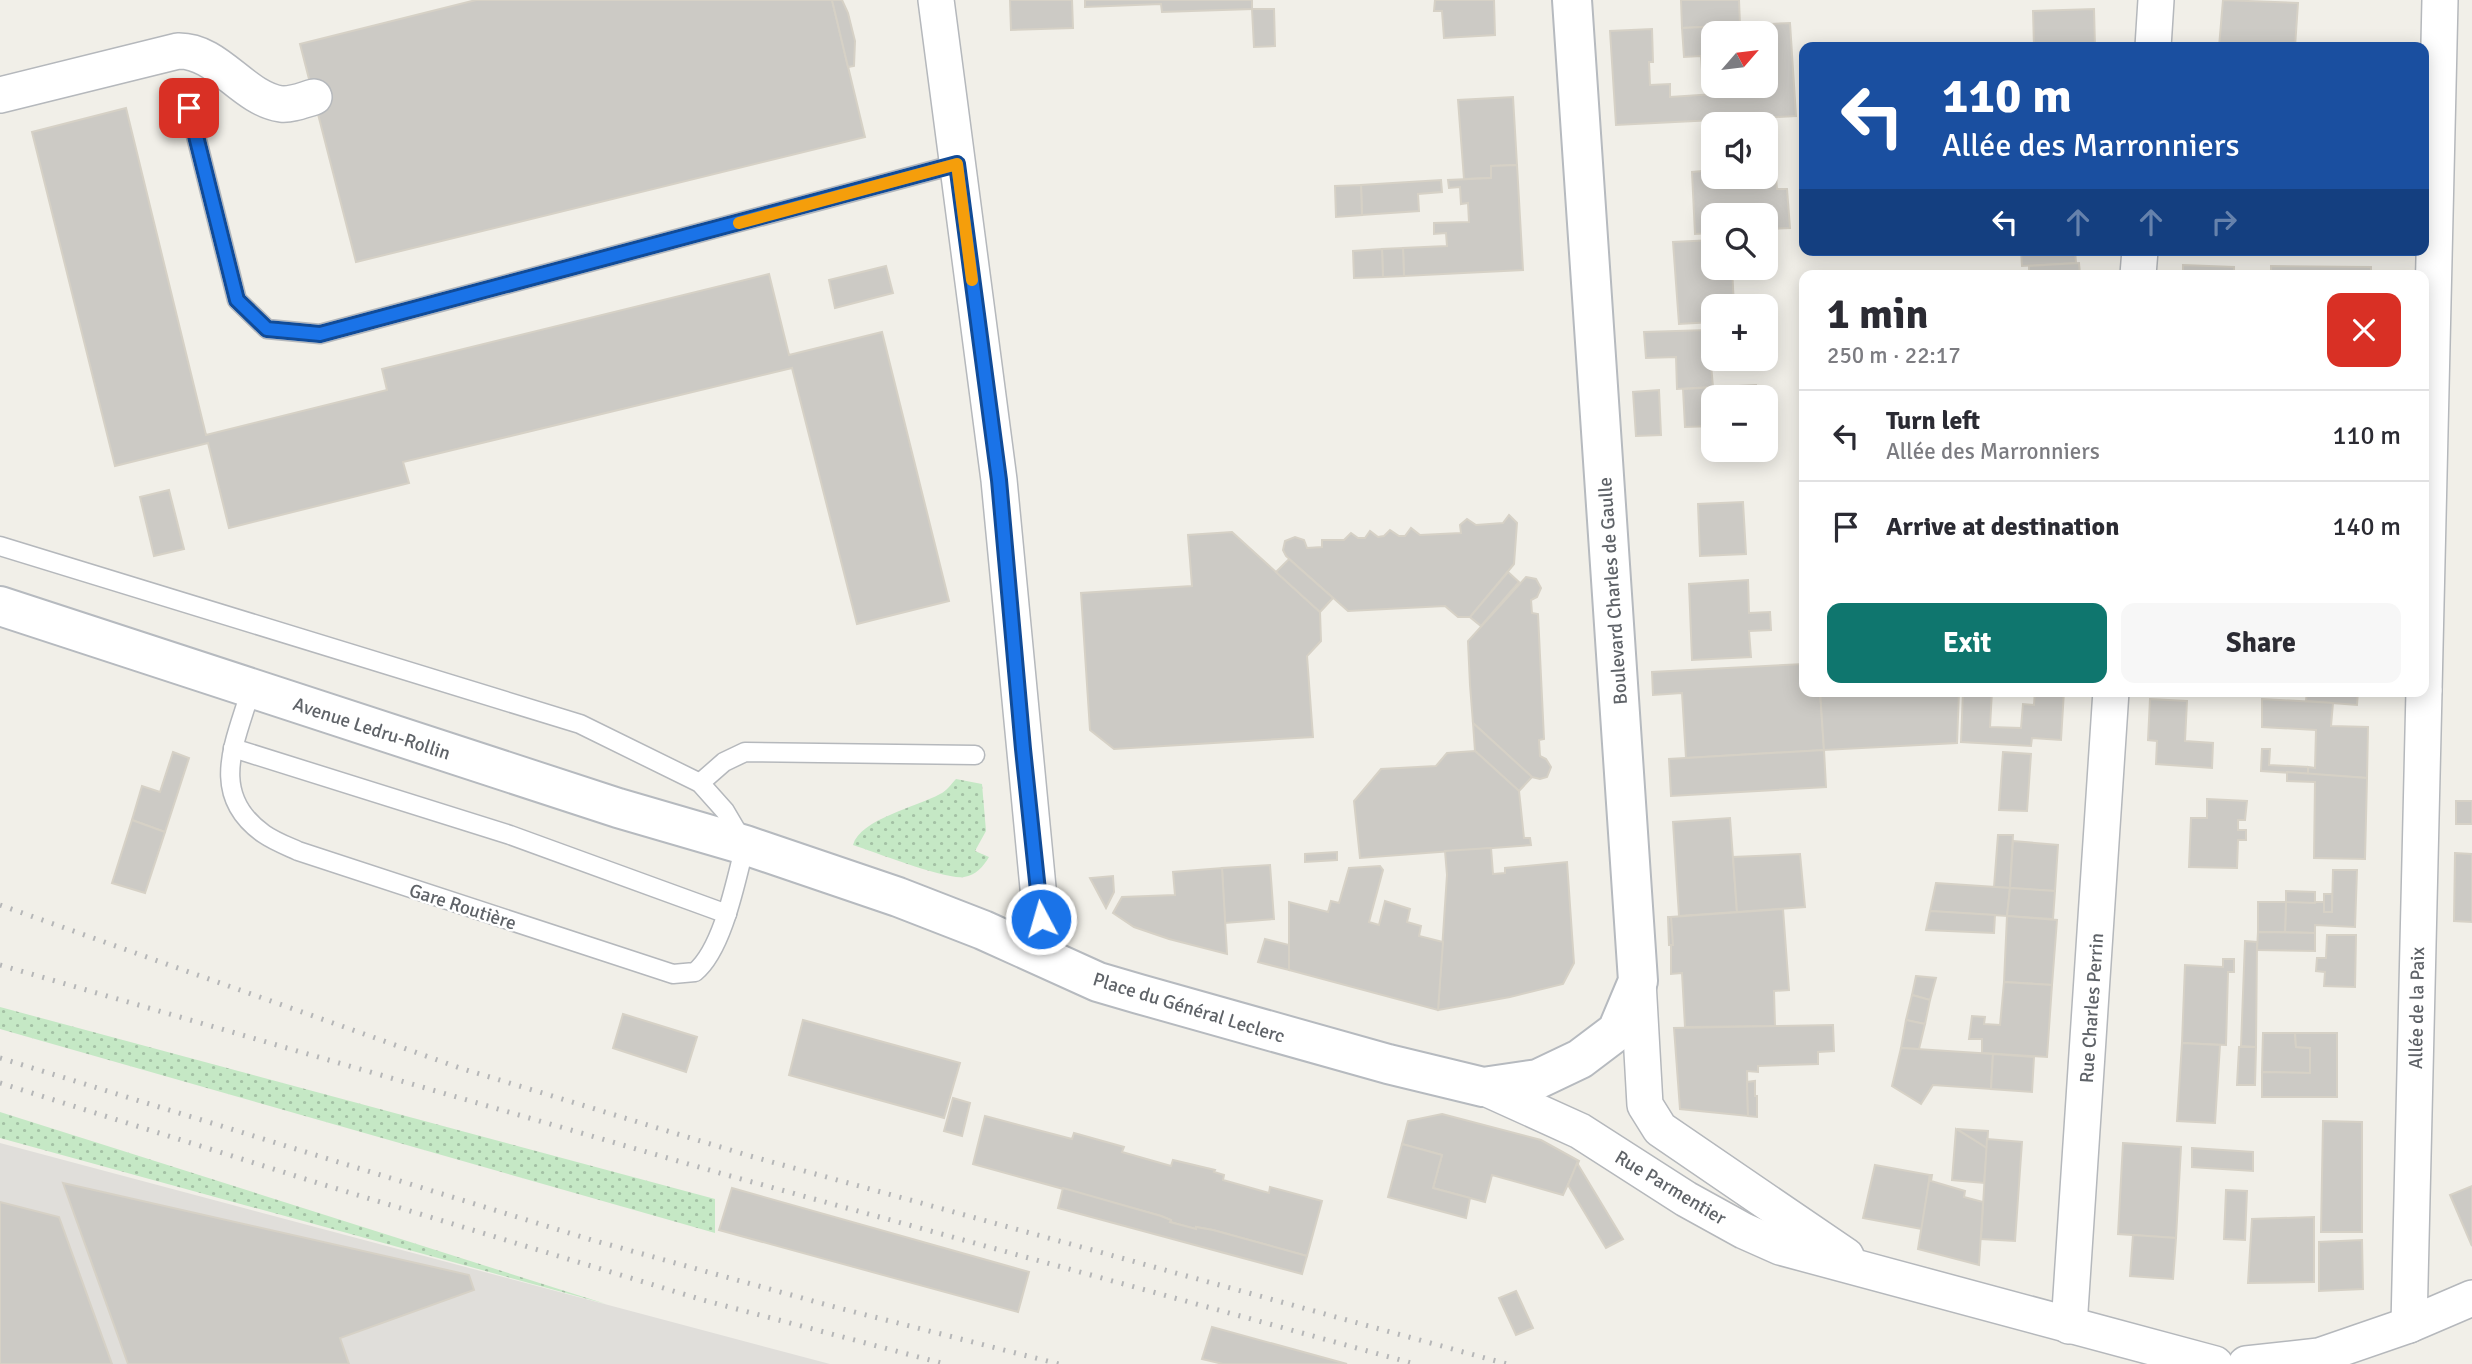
<!DOCTYPE html>
<meta charset="utf-8">
<style>
:root{--surface:#fff;--page:#f7f7f7;--text:#2b2b33;--muted:#7c7c81;--line:#e1e1e2;--accent:#0f766e}
body{margin:0;font-family:Signika,sans-serif;background:var(--page);color:var(--text);height:100vh;display:flex;flex-direction:column;font-size:26px;white-space:nowrap}
*{box-sizing:border-box;margin:0}
p{font-size:23px;color:var(--muted)}
.icon{flex:none;width:38px;height:38px;fill:none;stroke:currentColor;stroke-width:2;stroke-linecap:round;stroke-linejoin:round}
.map{position:relative;flex:1;overflow:hidden}
.sheet{position:absolute;left:1799px;top:270px;width:630px;height:427px;display:flex;flex-direction:column;background:var(--surface);border-radius:14px;box-shadow:0 4px 18px #0003}
.sheet>*{flex:none}
.banner{position:absolute;left:1799px;top:42px;width:630px;height:214px;border-radius:14px;box-shadow:0 4px 18px #0003;background:#1a4fa0;color:#fff;overflow:hidden}
.needle{width:46px;rotate:62deg}
.tools{position:absolute;left:1701px;top:21px;display:grid;gap:14px}
.tools a{display:grid;place-items:center;width:77px;height:77px;border-radius:14px;background:var(--surface);box-shadow:0 4px 18px #0003;font-size:35px}
.pin{position:absolute;display:grid;place-items:center;width:60px;height:60px;color:#fff;margin:-30px;border-radius:14px;box-shadow:0 4px 10px #0006}
.me{position:absolute;width:77px;margin:-38px;rotate:354deg;stroke-linejoin:round;filter:drop-shadow(0 0 5px #0008)}
.turn{display:flex;align-items:center;gap:24px;height:147px;padding:0 28px;font-size:32px}
.turn .icon{width:91px;height:91px;stroke-width:2.5}
.turn b{display:block;font-size:49px;line-height:60px}
.lanes{display:flex;align-items:center;height:66px;padding:0 28px;background:#0003;justify-content:center;gap:35px;direction:ltr}
.lanes .off{opacity:.35}
.round{display:grid;place-items:center;flex:none;width:74px;height:74px;border-radius:14px;background:var(--page)}
.overview{display:flex;align-items:center;justify-content:space-between;height:119px;padding:0 28px}
h1{font-size:42px;font-weight:800;line-height:52px}
.button{display:flex;gap:14px;margin-top:auto;padding:14px 28px}
.button a{flex:1;height:80px;border-radius:14px;background:var(--accent);color:#fff;font-size:28px;font-weight:800;line-height:80px;text-align:center}
.button a+a{background:var(--page);color:var(--text)}
ul{padding:0;list-style:none}
li{display:flex;align-items:center;gap:21px;height:91px;padding:0 28px;border-top:2px solid var(--line)}
li div{flex:1}
li b{display:block;font-size:26px}
li em{font-style:normal}
.map>svg:first-child{display:block}
.industrial{fill:#e0deda}
.grass{fill:url(#grass-dots)}
.building{fill:#cccac5;stroke:#d6d1c6;stroke-width:2}
.lines{fill:none;stroke-linecap:round;stroke-linejoin:round}
.lane-casing{stroke:#b5b8bc;stroke-width:21}
.street-casing{stroke:#b5b8bc;stroke-width:38}
.secondary-casing{stroke:#b6babf;stroke-width:42}
.lane{stroke:#fff;stroke-width:18}
.street{stroke:#fff;stroke-width:35}
.secondary{stroke:#fff;stroke-width:38}
.rail{stroke:#b6b7b8;stroke-width:5;stroke-dasharray:2 9;stroke-linecap:butt}
.route-casing{stroke:#114b97;stroke-width:18}
.route{stroke:#1a73e8;stroke-width:12}
.slow{stroke:#f59e0b;stroke-width:12}
.labels{text-anchor:middle;stroke-width:5;stroke-linejoin:round;paint-order:stroke}
.street-label{font-size:19px;fill:#5f6368;stroke:#fff}
</style>
<div class="map">
<svg width="2472" height="1364" viewBox="0 0 2472 1364">
<defs>
<pattern id="grass-dots" width="8" height="8" patternUnits="userSpaceOnUse" patternTransform="scale(1.75)"><rect width="8" height="8" fill="#c5e8c5"/><path d="M2 2h.1M6 6h.1" fill="none" stroke="#a3c0a4" stroke-width="1.8" stroke-linecap="round"/></pattern>
</defs>
<rect width="100%" height="100%" fill="#f1efe8"/>
<polygon class="industrial" points="0,1143 830,1364 0,1364"/>
<g class="grass">
<path d="M956,779L982,784L986,831L975,851L989,857C983,867 976,875 964,877C945,880 875,852 853,845C860,819 917,807 940,794C947,791 951,784 956,779Z"/>
<polygon points="0,1007 715,1199 715,1233 0,1029"/>
<polygon points="0,1112 606,1304 0,1138"/>
</g>
<g class="building">
<polygon points="476,0 832,0 865,137 356,262 300,44"/>
<polygon points="832,0 842,0 848,13 855,41 854,66 848,67"/>
<polygon points="1010,0 1072,0 1073,28 1011,30"/>
<polygon points="1085,0 1252,0 1252,9 1162,12 1161,4 1085,7"/>
<polygon points="1435,0 1494,0 1495,35 1444,38 1442,11 1434,11"/>
<polygon points="1681,0 1739,0 1740,25 1682,28"/>
<polygon points="2223,0 2298,3 2295,47 2219,47"/>
<polygon points="1252,9 1274,9 1275,46 1254,47"/>
<polygon points="2094,9 2095,47 2034,47 2033,11"/>
<polygon points="1790,23 1796,116 1616,125 1610,31 1652,29 1653,62 1649,62 1650,85 1670,84 1670,97 1745,92 1751,86 1766,86 1766,33 1713,33 1713,82 1703,83 1701,56 1684,57 1682,28"/>
<polygon points="1513,97 1517,165 1491,166 1491,178 1464,179 1458,100"/>
<polygon points="126,108 206,435 387,390 382,369 769,274 789,355 882,332 949,601 857,624 792,368 403,462 409,483 229,528 208,443 115,466 32,132"/>
<polygon points="1517,165 1523,270 1404,276 1403,248 1447,246 1446,233 1434,234 1434,223 1469,222 1468,203 1461,204 1460,187 1449,188 1448,180 1491,178 1491,166"/>
<polygon points="1775,166 1777,189 1787,189 1790,228 1766,229 1766,215 1713,215 1713,233 1695,234 1692,172 1713,170 1713,177 1766,177 1766,167"/>
<polygon points="1441,180 1442,192 1418,194 1419,211 1362,215 1361,185"/>
<polygon points="1361,185 1362,215 1336,217 1335,186"/>
<polygon points="1713,240 1713,268 1732,268 1734,306 1713,306 1713,322 1679,324 1673,242"/>
<polygon points="1403,248 1404,276 1383,277 1382,249"/>
<polygon points="1382,249 1383,277 1354,278 1353,251"/>
<polygon points="2021,250 2075,250 2076,263 2022,266"/>
<polygon points="2332,250 2380,250 2380,254 2332,253"/>
<polygon points="2079,263 2080,275 2029,275 2029,266"/>
<polygon points="2183,265 2234,267 2234,275 2183,275"/>
<polygon points="886,266 893,293 835,308 829,280"/>
<polygon points="2271,266 2371,267 2371,275 2271,275"/>
<polygon points="1708,330 1713,387 1677,389 1676,357 1646,358 1644,332"/>
<polygon points="1756,385 1757,397 1713,397 1713,426 1685,427 1683,389"/>
<polygon points="1659,390 1661,435 1636,436 1633,392"/>
<polygon points="169,490 184,549 154,556 140,497"/>
<polygon points="1743,502 1746,554 1700,556 1698,504"/>
<polygon points="1509,515 1517,523 1514,564 1470,617 1458,617 1445,606 1348,611 1286,556 1283,550 1285,541 1295,537 1304,540 1307,548 1322,547 1322,540 1344,540 1351,533 1358,538 1365,538 1370,531 1378,537 1384,536 1390,530 1399,536 1405,536 1411,528 1420,535 1461,533 1460,525 1467,519 1476,525 1503,523"/>
<polygon points="1232,532 1320,612 1321,641 1307,656 1313,737 1114,749 1090,730 1081,593 1192,586 1188,535"/>
<polygon points="1289,559 1333,598 1320,612 1276,572"/>
<polygon points="1508,572 1519,582 1481,626 1470,617"/>
<polygon points="1526,577 1536,579 1541,588 1537,597 1531,600 1532,613 1538,614 1544,739 1539,740 1540,756 1546,759 1551,767 1547,777 1540,779 1532,777 1473,723 1470,685 1468,641"/>
<polygon points="1748,580 1749,613 1770,612 1771,630 1749,631 1751,657 1692,660 1689,584"/>
<polygon points="1804,664 1804,691 1820,691 1824,750 1686,758 1682,693 1653,695 1652,672"/>
<polygon points="1820,691 1959,691 1957,743 1824,750"/>
<polygon points="1963,691 1992,691 1990,727 2021,728 2023,704 2034,705 2035,691 2064,691 2061,740 2032,738 2031,746 1961,742"/>
<polygon points="2307,691 2358,691 2357,705 2306,701"/>
<polygon points="2150,699 2187,701 2185,741 2213,743 2212,768 2156,764 2157,741 2148,740"/>
<polygon points="2262,699 2333,703 2331,726 2368,727 2367,778 2308,774 2308,767 2315,768 2316,730 2262,727"/>
<polygon points="1473,723 1532,777 1519,791 1475,751"/>
<polygon points="2262,749 2270,749 2269,765 2308,767 2308,774 2261,771"/>
<polygon points="1824,750 1826,787 1671,796 1669,759"/>
<polygon points="1475,751 1519,791 1524,838 1530,838 1531,845 1360,858 1354,801 1381,769 1436,766 1447,753"/>
<polygon points="173,752 189,758 165,832 132,820 142,786 160,792"/>
<polygon points="2003,752 2031,754 2027,811 1999,810"/>
<polygon points="2287,772 2367,778 2365,859 2314,858 2315,782 2287,781"/>
<polygon points="2207,799 2247,801 2245,820 2238,820 2238,830 2246,830 2246,840 2238,840 2237,868 2189,867 2191,818 2207,818"/>
<rect x="2456" y="801" width="16" height="23"/>
<polygon points="1730,818 1737,912 1679,916 1673,822"/>
<polygon points="132,820 165,832 145,893 112,883"/>
<polygon points="1998,835 2013,835 2010,888 1994,887"/>
<polygon points="2013,841 2058,845 2055,891 2010,888"/>
<polygon points="1491,848 1493,874 1505,873 1505,868 1567,862 1574,963 1563,984 1510,997 1438,1010 1447,875 1445,851"/>
<polygon points="1337,852 1337,860 1305,862 1305,854"/>
<polygon points="2455,853 2472,854 2472,922 2454,921"/>
<polygon points="1800,854 1805,907 1737,912 1733,857"/>
<polygon points="1270,865 1274,919 1225,923 1222,868"/>
<polygon points="1380,866 1383,870 1369,922 1379,925 1385,901 1410,909 1407,922 1421,926 1419,936 1443,942 1438,1010 1289,970 1289,902 1328,912 1331,901 1339,903 1349,868"/>
<polygon points="1222,868 1227,954 1169,939 1134,927 1113,913 1122,897 1175,895 1173,872"/>
<polygon points="2333,870 2357,870 2355,927 2315,925 2315,933 2285,932 2286,902 2324,902 2324,912 2332,912"/>
<polygon points="1113,876 1114,892 1106,908 1090,878"/>
<polygon points="1936,883 2010,888 2007,916 1930,911"/>
<polygon points="2010,888 2055,891 2053,919 2007,916"/>
<polygon points="2286,891 2315,892 2315,903 2286,902"/>
<rect x="2324" y="894" width="8" height="18"/>
<polygon points="2258,902 2286,902 2285,932 2258,932"/>
<polygon points="1783,909 1789,990 1774,991 1775,1026 1685,1027 1682,973 1671,974 1671,917"/>
<polygon points="1930,911 1995,915 1994,933 1926,930"/>
<polygon points="2007,916 2057,920 2052,985 2004,982"/>
<polygon points="1668,917 1671,917 1673,945 1669,945"/>
<polygon points="2258,932 2315,933 2315,951 2257,950"/>
<polygon points="2327,935 2356,935 2355,987 2324,986 2325,972 2316,971 2317,958 2326,958"/>
<polygon points="1265,939 1289,945 1289,970 1258,962"/>
<polygon points="2245,941 2257,942 2256,1047 2241,1046"/>
<polygon points="2223,959 2234,959 2234,972 2228,972 2226,1045 2182,1043 2185,965 2223,967"/>
<polygon points="1916,976 1936,978 1930,1000 1912,995"/>
<polygon points="2004,982 2052,985 2047,1057 1982,1053 1982,1039 1969,1039 1972,1016 1985,1017 1984,1024 2000,1025"/>
<polygon points="1912,995 1930,1000 1925,1024 1906,1020"/>
<polygon points="623,1014 697,1037 686,1072 613,1048"/>
<polygon points="803,1020 960,1063 944,1118 789,1075"/>
<polygon points="1906,1020 1925,1024 1919,1049 1901,1048"/>
<polygon points="1833,1025 1834,1051 1818,1052 1818,1064 1758,1066 1758,1072 1747,1071 1748,1116 1680,1109 1674,1028"/>
<polygon points="2263,1033 2295,1033 2296,1047 2310,1048 2310,1073 2262,1072"/>
<polygon points="2295,1033 2337,1033 2337,1097 2262,1097 2262,1072 2310,1073 2310,1048 2296,1047"/>
<polygon points="2182,1043 2220,1045 2215,1123 2177,1121"/>
<polygon points="2239,1047 2256,1047 2255,1085 2237,1085"/>
<polygon points="1901,1048 1993,1054 1991,1089 1933,1085 1921,1104 1892,1086"/>
<polygon points="1993,1054 2034,1057 2032,1092 1991,1089"/>
<polygon points="1755,1081 1755,1096 1757,1096 1757,1117 1748,1116 1747,1082"/>
<polygon points="953,1098 970,1103 962,1136 944,1131"/>
<polygon points="1442,1114 1541,1140 1579,1161 1563,1195 1492,1175 1485,1202 1433,1188 1442,1155 1402,1144 1408,1121"/>
<polygon points="985,1116 1072,1139 1074,1133 1124,1147 1122,1152 1171,1166 1173,1160 1215,1170 1214,1172 1224,1175 1223,1180 1269,1193 1270,1187 1322,1201 1307,1256 1213,1230 1196,1227 1196,1229 1170,1222 1171,1220 1161,1216 973,1164"/>
<polygon points="2323,1121 2362,1122 2362,1232 2321,1232"/>
<polygon points="1956,1129 1987,1148 1984,1183 1952,1180"/>
<polygon points="1957,1129 1988,1131 1987,1148"/>
<polygon points="1987,1139 2022,1142 2015,1241 1981,1239"/>
<polygon points="2123,1143 2181,1147 2176,1238 2118,1234"/>
<polygon points="1402,1144 1442,1155 1433,1188 1470,1198 1466,1218 1388,1197"/>
<polygon points="2192,1148 2253,1152 2253,1171 2192,1167"/>
<polygon points="1577,1163 1623,1239 1606,1248 1568,1185"/>
<polygon points="1875,1165 1930,1175 1922,1229 1863,1218"/>
<polygon points="1930,1175 1932,1175 1931,1181 1965,1191 1964,1197 1983,1202 1979,1265 1918,1249"/>
<polygon points="63,1183 469,1275 474,1290 340,1338 349,1364 128,1364"/>
<polygon points="2472,1186 2472,1246 2450,1195"/>
<polygon points="732,1188 1029,1272 1018,1312 719,1230"/>
<polygon points="1063,1188 1161,1216 1171,1220 1170,1222 1196,1229 1196,1227 1213,1230 1307,1256 1302,1274 1058,1208"/>
<polygon points="2226,1190 2247,1191 2245,1240 2224,1239"/>
<polygon points="0,1202 59,1217 112,1364 0,1364"/>
<polygon points="2314,1217 2314,1282 2248,1283 2252,1219"/>
<polygon points="2133,1235 2176,1238 2173,1279 2130,1276"/>
<polygon points="2362,1240 2363,1289 2319,1291 2319,1242"/>
<polygon points="1516,1291 1533,1328 1516,1335 1499,1298"/>
<polygon points="1212,1327 1347,1364 1223,1364 1202,1359"/>
</g>
<g class="lines">
<g class="lane-casing">
<g id="lane">
<polyline points="189,108 237,300 267,329 320,334 957,164"/>
<path d="M0,546L580,724L700,783L725,811L745,845C736,880 723,949 695,972L673,974L298,851C287,846 274,841 264,834C207,794 236,741 251,689"/>
<polyline points="233,748 510,835 727,914"/>
<polyline points="700,783 724,762 745,752 975,755"/>
</g>
</g>
<g class="street-casing">
<g id="street">
<polyline points="936,0 999,480 1041,919 1037,953"/>
<polyline points="2153,47 2156,0"/>
<path d="M0,95L178,51C218,50 242,98 281,104C292,105 303,100 314,97"/>
<polyline points="2138,275 2140,250"/>
<polyline points="2424,690 2440,0"/>
<polyline points="1638,981 1645,1105 1660,1129 1846,1256"/>
<polyline points="1483,1087 1580,1131 1686,1199 1744,1231 1780,1247 2215,1364"/>
<polyline points="2409,1325 2424,691"/>
<polyline points="2069,1326 2111,691"/>
<polyline points="2246,1364 2319,1356 2409,1325 2472,1298"/>
</g>
</g>
<g class="secondary-casing">
<polyline id="secondary" points="0,606 618,808 745,845 898,897 983,930 1098,982 1139,994 1388,1064 1483,1087 1538,1079 1580,1059 1617,1031 1638,981 1572,0"/>
</g>
<use href="#lane" class="lane"/>
<use href="#street" class="street"/>
<use href="#secondary" class="secondary"/>
<g class="rail">
<polyline points="0,905 460,1068 750,1156 1507,1364"/>
<polyline points="0,965 723,1174 1415,1364"/>
<polyline points="0,1058 592,1240 831,1306 1059,1364"/>
<polyline points="0,1083 318,1183 703,1300 945,1364"/>
</g>
</g>
<g class="lines">
<g class="route-casing">
<polyline id="route" points="189,108 237,300 267,329 320,334 957,164 999,480 1023,749 1041,919"/>
</g>
<use href="#route" class="route"/>
<polyline class="slow" points="739,223 957,164 972,280"/>
</g>
<g class="labels">
<g class="street-label">
<text transform="translate(1612 591) rotate(-94)" y="7">Boulevard Charles de Gaulle</text>
<text transform="translate(372 728) rotate(18)" y="7">Avenue Ledru-Rollin</text>
<text transform="translate(463 906) rotate(18)" y="7">Gare Routière</text>
<text transform="translate(1189 1007) rotate(17)" y="7">Place du Général Leclerc</text>
<text transform="translate(2091 1008) rotate(-86)" y="7">Rue Charles Perrin</text>
<text transform="translate(2416 1008) rotate(-89)" y="7">Allée de la Paix</text>
<text transform="translate(1671 1187) rotate(31)" y="7">Rue Parmentier</text>
</g>
</g>
</svg>
<div class="tools">
<a><svg class="needle" viewBox="-14 -14 28 28"><path d="M0-13l5 13h-10z" fill="#e53935"/><path d="M0 13l5-13h-10z" fill="#7c7c81"/></svg></a>
<a><svg class="icon" aria-label="sound" viewBox="0 0 24 24"><path d="M4 9h4l5-4v14l-5-4H4zM17 9q2 3 0 6"/></svg></a>
<a><svg class="icon" aria-label="search" viewBox="0 0 24 24"><circle cx="10" cy="10" r="6"/><path d="M15 15l6 6"/></svg></a>
<a>+</a>
<a>−</a>
</div>
<div class="pin" style="left:189px;top:108px;background:#d93025"><svg class="icon" aria-label="arrive" viewBox="0 0 24 24"><path d="M6 21V4h12l-3 4 3 4H6"/></svg></div>
<svg class="me" style="left:1041px;top:919px" viewBox="-20 -20 40 40"><circle r="17" fill="#1a73e8" stroke="#fff" stroke-width="3"/><path d="M0-11L8 9 0 5-8 9z" fill="#fff"/></svg>
<div class="banner">
<div class="turn"><svg class="icon" aria-label="left" viewBox="0 0 24 24"><path d="M17 20v-9H6M10 6l-5 5 5 5"/></svg><div><b>110 m</b>Allée des Marronniers</div></div>
<div class="lanes"><svg class="icon" aria-label="left" viewBox="0 0 24 24"><path d="M17 20v-9H6M10 6l-5 5 5 5"/></svg><svg class="icon off" aria-label="ahead" viewBox="0 0 24 24"><path d="M12 20V5M6 11l6-6 6 6"/></svg><svg class="icon off" aria-label="ahead" viewBox="0 0 24 24"><path d="M12 20V5M6 11l6-6 6 6"/></svg><svg class="icon off" aria-label="right" viewBox="0 0 24 24"><path d="M7 20v-9h11M14 6l5 5-5 5"/></svg></div>
</div>
<section class="sheet">
<div class="overview"><div><h1>1 min</h1><p>250 m · 22:17</p></div><a class="round" style="background:#d93025;color:#fff"><svg class="icon" aria-label="close" viewBox="0 0 24 24"><path d="M6 6l12 12M18 6L6 18"/></svg></a></div>
<ul>
<li><svg class="icon" aria-label="left" viewBox="0 0 24 24"><path d="M17 20v-9H6M10 6l-5 5 5 5"/></svg><div><b>Turn left</b><p>Allée des Marronniers</p></div><em>110 m</em></li>
<li><svg class="icon" aria-label="arrive" viewBox="0 0 24 24"><path d="M6 21V4h12l-3 4 3 4H6"/></svg><div><b>Arrive at destination</b></div><em>140 m</em></li>
</ul>
<div class="button"><a>Exit</a><a>Share</a></div>
</section>
</div>
